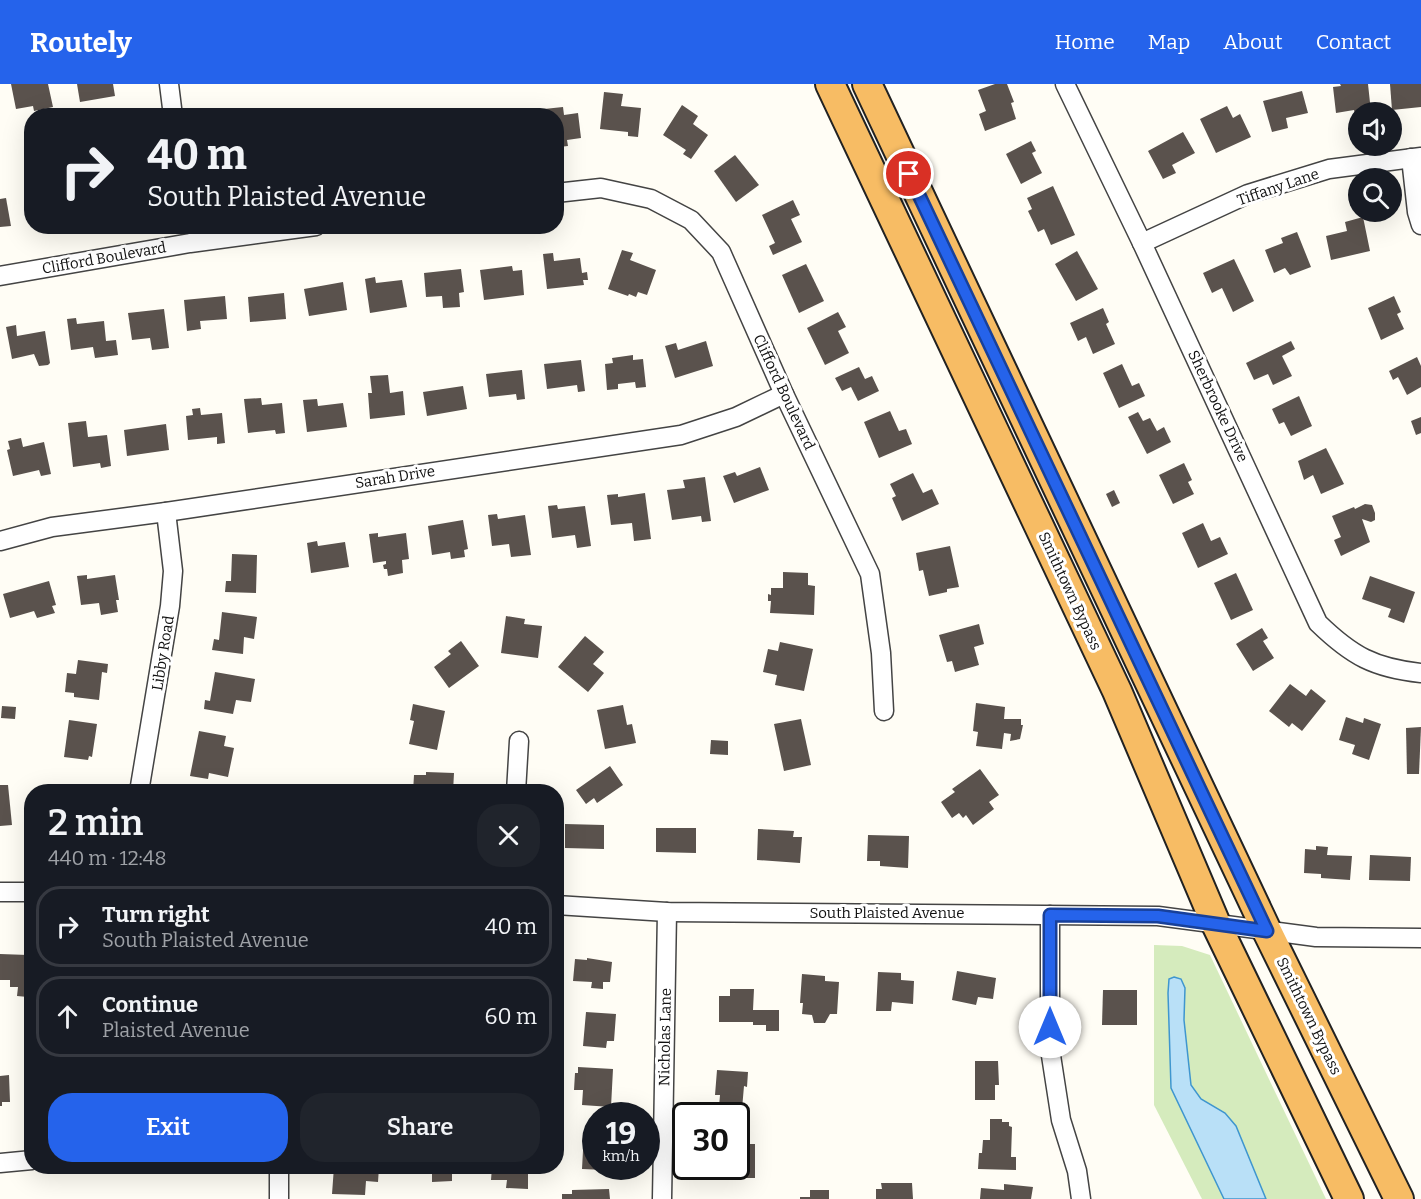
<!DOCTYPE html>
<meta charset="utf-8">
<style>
:root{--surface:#171b24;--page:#20242c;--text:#f1f3f6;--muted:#9ea1a6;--line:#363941;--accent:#2563eb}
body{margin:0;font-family:Bitter,serif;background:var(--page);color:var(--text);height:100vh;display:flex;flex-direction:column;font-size:22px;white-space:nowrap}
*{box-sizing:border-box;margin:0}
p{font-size:20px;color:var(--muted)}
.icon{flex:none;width:33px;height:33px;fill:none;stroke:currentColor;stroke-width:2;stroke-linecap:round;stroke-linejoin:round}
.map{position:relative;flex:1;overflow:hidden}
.details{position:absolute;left:24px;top:700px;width:540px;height:390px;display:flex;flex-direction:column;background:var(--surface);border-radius:24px;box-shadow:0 6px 24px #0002}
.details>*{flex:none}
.hud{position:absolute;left:24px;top:24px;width:540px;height:126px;border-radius:24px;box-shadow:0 6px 24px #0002;background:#171b24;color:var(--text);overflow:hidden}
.buttons{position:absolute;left:1348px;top:18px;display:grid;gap:12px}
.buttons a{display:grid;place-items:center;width:54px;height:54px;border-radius:50%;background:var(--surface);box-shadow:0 6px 24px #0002;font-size:30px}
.speed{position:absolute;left:582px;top:1018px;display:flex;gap:12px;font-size:30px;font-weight:700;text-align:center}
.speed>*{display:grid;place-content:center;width:78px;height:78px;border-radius:50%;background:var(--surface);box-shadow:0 6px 24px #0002;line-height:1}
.speed small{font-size:15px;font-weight:400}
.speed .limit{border:3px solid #111;border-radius:9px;background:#fff;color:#111}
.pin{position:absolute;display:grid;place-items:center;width:51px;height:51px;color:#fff;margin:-26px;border:3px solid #fff;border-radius:50%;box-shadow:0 2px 6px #0007}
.me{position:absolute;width:66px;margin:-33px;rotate:0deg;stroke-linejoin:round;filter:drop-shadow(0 0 4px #0008)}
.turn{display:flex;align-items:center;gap:21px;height:126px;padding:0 24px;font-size:27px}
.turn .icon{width:78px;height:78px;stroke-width:2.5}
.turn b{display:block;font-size:42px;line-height:51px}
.round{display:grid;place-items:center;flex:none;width:63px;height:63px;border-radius:24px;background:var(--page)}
.overview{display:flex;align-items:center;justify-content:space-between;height:102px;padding:0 24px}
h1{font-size:36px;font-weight:600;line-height:45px}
.action{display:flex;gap:12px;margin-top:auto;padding:12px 24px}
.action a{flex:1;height:69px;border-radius:24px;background:var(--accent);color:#fff;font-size:24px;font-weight:600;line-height:69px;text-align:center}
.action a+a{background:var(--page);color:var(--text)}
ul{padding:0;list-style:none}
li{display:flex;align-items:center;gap:18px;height:81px;margin:0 12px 9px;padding:0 12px;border:3px solid var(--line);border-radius:24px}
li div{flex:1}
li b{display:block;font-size:22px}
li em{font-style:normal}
header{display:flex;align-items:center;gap:36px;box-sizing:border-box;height:84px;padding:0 30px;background:var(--accent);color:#fff}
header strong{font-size:28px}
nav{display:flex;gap:33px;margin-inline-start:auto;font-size:21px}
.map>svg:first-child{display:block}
.green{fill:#d5ebbd}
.water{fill:#b9e0f7;stroke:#3f96cf;stroke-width:1.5}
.building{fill:#5a524d}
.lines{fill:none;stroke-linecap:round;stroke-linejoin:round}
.minor-casing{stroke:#444;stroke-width:21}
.trunk-casing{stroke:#222;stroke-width:32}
.minor{stroke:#fff;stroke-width:18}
.trunk{stroke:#f7bc64;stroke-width:28}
.route-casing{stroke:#184099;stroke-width:15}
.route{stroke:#2563eb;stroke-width:10}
.labels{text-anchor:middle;stroke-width:6;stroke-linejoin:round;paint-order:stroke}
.street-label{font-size:15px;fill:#111;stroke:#fff}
</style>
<header>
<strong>Routely</strong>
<nav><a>Home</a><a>Map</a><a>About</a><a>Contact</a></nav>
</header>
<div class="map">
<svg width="1421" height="1115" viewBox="0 0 1421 1115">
<rect width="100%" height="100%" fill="#fffdf5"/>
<polygon class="green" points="1154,861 1182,862 1210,871 1326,1115 1202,1115 1154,1021"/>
<polygon class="water" points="1174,893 1181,895 1185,904 1184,936 1191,1001 1201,1015 1225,1029 1236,1042 1266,1115 1224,1115 1171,1004 1168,909 1169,895"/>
<g class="building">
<polygon points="11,0 48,0 53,23 34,27 33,22 16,25"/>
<polygon points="77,0 113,0 115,12 80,18"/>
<polygon points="995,0 1007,0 1014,18 1011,19 1016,35 985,47 979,30 986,27 978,6"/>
<polygon points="1340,0 1368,0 1371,28 1355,30 1354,26 1336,29 1333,3 1341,2"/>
<polygon points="1390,0 1421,0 1421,23 1392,26"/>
<polygon points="1302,7 1308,29 1286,34 1288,44 1272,48 1263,17"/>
<polygon points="604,8 623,10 621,22 641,24 638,53 628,52 628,48 600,45"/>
<polygon points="682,21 698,32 693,40 708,51 691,75 683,70 686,66 663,51"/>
<polygon points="1227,22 1233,34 1240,30 1251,53 1216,69 1200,35"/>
<polygon points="563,23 564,31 578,29 581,54 567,56 568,62 559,63 558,58 556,58 556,32 545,32 544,25"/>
<polygon points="1183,48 1195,69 1172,81 1176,89 1163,95 1148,67"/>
<polygon points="1031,57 1036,67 1032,69 1042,89 1021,100 1006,70"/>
<polygon points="735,71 759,101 736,118 714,87"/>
<polygon points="27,98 32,98 32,119 30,119"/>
<polygon points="1053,102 1075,151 1051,161 1044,145 1038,148 1028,127 1032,125 1027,114"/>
<polygon points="6,114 11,142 0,143 0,115"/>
<polygon points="793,116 800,131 791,135 802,158 773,171 769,162 775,159 762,131"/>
<polygon points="1363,133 1370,167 1331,176 1326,152 1347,147 1345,138"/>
<polygon points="1297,148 1311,183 1290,191 1285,184 1274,189 1265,166 1283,159 1281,154"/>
<polygon points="622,166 633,169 630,176 656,186 647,211 638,208 636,213 629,210 628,212 608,205"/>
<polygon points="1077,167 1098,205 1076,217 1055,180"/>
<polygon points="553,169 554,177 580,174 582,189 587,188 588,196 583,196 584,201 547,205 543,170"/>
<polygon points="1234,175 1254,217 1233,228 1222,204 1212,209 1203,189"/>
<polygon points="806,180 824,217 799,229 782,191"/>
<polygon points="512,182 513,187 522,186 524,211 484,216 480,186"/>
<polygon points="461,185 464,208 459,209 460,223 443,224 442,212 426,213 424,189"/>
<polygon points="375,193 376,199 402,196 407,223 370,229 365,195"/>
<polygon points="343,198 347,226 309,232 304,205"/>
<polygon points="284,209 286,235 250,238 248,213"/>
<polygon points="225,212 227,235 200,237 201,245 187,247 184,216"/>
<polygon points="1394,212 1401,228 1397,230 1404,245 1381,256 1368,224"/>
<polygon points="1103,224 1109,238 1106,240 1115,260 1093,270 1086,253 1078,257 1070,239"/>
<polygon points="164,225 169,264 152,266 150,254 132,256 128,229"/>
<polygon points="838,228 846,243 838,247 849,269 825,281 807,244"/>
<polygon points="76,234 77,240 104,237 106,257 116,256 118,271 95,274 93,263 71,266 67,235"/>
<polygon points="16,241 17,252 45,247 50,279 48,281 39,282 34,270 12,275 6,243"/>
<polygon points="706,257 713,282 675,294 665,262 676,259 678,266"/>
<polygon points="1291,257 1295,265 1282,272 1292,292 1273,301 1268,290 1254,296 1246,279"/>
<polygon points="633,271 633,276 643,275 646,303 636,304 635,298 618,300 618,305 607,306 605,280 613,279 612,274"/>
<polygon points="1417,273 1421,282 1421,303 1407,311 1398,293 1393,296 1389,287"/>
<polygon points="581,276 585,307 578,308 577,301 547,305 544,280"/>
<polygon points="1122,280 1132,302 1139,299 1145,312 1119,324 1103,289"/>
<polygon points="859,283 865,295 872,292 879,307 858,317 851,303 842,307 835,294"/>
<polygon points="522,286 525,315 517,316 516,310 489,313 486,290"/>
<polygon points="388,291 390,309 403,307 405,331 370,335 368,309 372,309 370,292"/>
<polygon points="463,302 467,325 427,332 423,308"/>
<polygon points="1299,312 1312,342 1291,352 1284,338 1279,340 1272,325"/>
<polygon points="261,314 262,321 282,319 285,349 276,350 275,346 248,349 244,315"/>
<polygon points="317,315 318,322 343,319 347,343 307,348 303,316"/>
<polygon points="200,324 201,331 222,329 225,359 217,360 217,353 188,356 186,332 193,331 192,325"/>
<polygon points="890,327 899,347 906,345 912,360 879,374 864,338"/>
<polygon points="1138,328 1143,337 1150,334 1157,347 1164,343 1171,358 1147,370 1128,333"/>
<polygon points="1421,333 1421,349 1416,351 1411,337"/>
<polygon points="86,337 88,353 107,351 111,382 101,384 100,379 73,383 68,339"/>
<polygon points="166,340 169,366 127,372 124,346"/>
<polygon points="21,354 23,363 44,358 51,390 41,392 39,386 13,392 7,366 10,365 8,357"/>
<polygon points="1326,364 1344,400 1321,410 1313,391 1304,396 1298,377"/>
<polygon points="1184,379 1192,396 1188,398 1194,410 1173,420 1159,391"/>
<polygon points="760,383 769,406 734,419 723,392 735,388 737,392"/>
<polygon points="913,389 923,409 932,405 939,420 902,437 892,414 896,412 890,400"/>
<polygon points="705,393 711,437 702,438 701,432 672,436 667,406 685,404 683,396"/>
<polygon points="1114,406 1120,419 1112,423 1106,410"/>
<polygon points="645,409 651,455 634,457 632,439 611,441 607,411 618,410 618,413"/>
<polygon points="1365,420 1372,421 1375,429 1375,436 1371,438 1362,435 1370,458 1341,472 1334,456 1341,453 1332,432 1354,423 1355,425"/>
<polygon points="557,421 558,425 585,422 591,462 577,464 575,451 552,454 548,422"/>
<polygon points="497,430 498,435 525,431 531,471 511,473 509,460 492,462 488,431"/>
<polygon points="463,436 468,465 464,466 465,473 451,475 450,468 432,471 428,442"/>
<polygon points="1203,439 1211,457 1220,453 1228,470 1198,484 1182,449"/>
<polygon points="378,449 378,453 406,449 409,475 402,476 403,489 388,492 387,485 384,485 383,481 386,480 386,477 373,479 369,450"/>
<polygon points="317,457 318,462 345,458 349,483 311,489 307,459"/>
<polygon points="950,462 959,503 947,505 947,508 929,512 923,486 919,487 916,469"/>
<polygon points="232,470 257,471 256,509 225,508 226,497 231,497"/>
<polygon points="783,488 808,489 808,501 815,502 814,531 770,529 771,517 768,517 768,510 771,511 771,504 783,504"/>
<polygon points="1236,489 1253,526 1231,536 1214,499"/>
<polygon points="87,491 87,495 115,491 119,516 116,516 118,528 101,531 99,519 81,521 77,492"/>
<polygon points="1370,492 1415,508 1404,539 1388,533 1391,525 1362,515"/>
<polygon points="49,497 56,521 52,522 55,529 37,534 34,527 10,534 3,510"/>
<polygon points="222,528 257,533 254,555 244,553 243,570 212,566 214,555 219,556"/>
<polygon points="506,532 525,535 524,540 542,542 538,574 501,569"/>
<polygon points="979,540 984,560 974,563 979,581 955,588 952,577 947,578 939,551"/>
<polygon points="1262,544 1268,554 1263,557 1274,574 1253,587 1236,560"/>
<polygon points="585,552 604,568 593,580 604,589 588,608 558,583"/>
<polygon points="461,557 479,582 449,604 434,583 451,570 448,567"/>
<polygon points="780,558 813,565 804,607 775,601 777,591 763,588 768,565 778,567"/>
<polygon points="78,576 108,580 107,589 102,588 99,616 74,613 74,609 65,608 67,589 76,590"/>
<polygon points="215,588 255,595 251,618 236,616 233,630 204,625 205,616 210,617"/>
<polygon points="1290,600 1306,612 1311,605 1326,617 1302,647 1292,639 1289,643 1269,627"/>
<polygon points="976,619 1005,623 1004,635 1021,635 1021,641 1023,641 1020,655 1010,657 1011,650 1004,649 1002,665 976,662 978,648 973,647"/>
<polygon points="413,620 445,627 437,666 409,660 414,637 410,636"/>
<polygon points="623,621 627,641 632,640 636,659 605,665 597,626"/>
<polygon points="2,622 16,623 15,635 1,634"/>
<polygon points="1346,633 1363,639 1364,634 1381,640 1369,676 1352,670 1355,661 1339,656"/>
<polygon points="801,635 811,681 784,687 774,640"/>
<polygon points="69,636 97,640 92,673 89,672 88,676 64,673"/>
<polygon points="1421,643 1419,690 1407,690 1406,644"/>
<polygon points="199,647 226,652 224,662 234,664 228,693 209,689 208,695 190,692"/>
<polygon points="711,656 728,657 728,671 710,670"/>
<polygon points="610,682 623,701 597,719 594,714 586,720 576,706"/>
<polygon points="980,685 999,711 989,718 994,725 973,741 966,731 963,734 959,729 952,734 941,718 955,708 952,705"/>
<polygon points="426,688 454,689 453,708 413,708 414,691 426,691"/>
<polygon points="0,701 8,701 12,741 0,742"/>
<polygon points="565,740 604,741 604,765 565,764"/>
<polygon points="656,744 696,744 696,769 656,768"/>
<polygon points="758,745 794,747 793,753 802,753 800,779 757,776"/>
<polygon points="868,751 909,752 908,784 880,782 880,777 867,777"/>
<polygon points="1316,762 1328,763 1327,771 1352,772 1350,796 1321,794 1321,790 1304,789 1305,765 1316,766"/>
<polygon points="1370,771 1411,773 1410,797 1369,796"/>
<polygon points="0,870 28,871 26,902 28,902 28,913 17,912 18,903 10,903 10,896 0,896"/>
<polygon points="587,874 612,878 610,898 603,898 603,905 591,904 592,898 573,897 575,875 587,876"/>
<polygon points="957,887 996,894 993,915 978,913 976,921 952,916"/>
<polygon points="878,888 901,889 901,896 914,897 913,920 892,918 891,927 876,927"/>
<polygon points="802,890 825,892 825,897 839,898 837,930 830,930 825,939 814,939 812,931 802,930 803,919 800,919"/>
<polygon points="730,905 754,905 753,926 779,926 779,947 766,947 766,941 753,941 753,938 719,938 719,912 730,912"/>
<polygon points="1103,906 1137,906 1137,941 1102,941"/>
<polygon points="586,928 616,930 614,957 607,957 606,964 583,962"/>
<polygon points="975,977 998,977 999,1001 995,1001 995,1016 975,1016"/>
<polygon points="578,983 613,985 611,1023 582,1021 583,1006 574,1006 575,989 578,989"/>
<polygon points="717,986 748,988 747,1003 744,1002 742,1025 719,1023 720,1011 715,1011"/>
<polygon points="9,991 10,1018 2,1018 2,1022 0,1022 0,992"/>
<polygon points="990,1035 1002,1035 1002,1038 1009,1038 1009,1042 1012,1043 1011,1073 1016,1073 1016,1086 978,1085 979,1069 982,1069 983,1056 990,1056"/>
<polygon points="736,1047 742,1047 742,1060 755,1060 755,1094 719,1094 719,1083 736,1083"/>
<polygon points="584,1048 596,1048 596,1083 606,1083 606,1086 582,1085"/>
<polygon points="334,1083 379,1083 378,1098 366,1097 365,1111 332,1110"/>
<polygon points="432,1083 468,1083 468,1089 452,1090 452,1097 432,1098"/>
<polygon points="492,1083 528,1083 528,1105 506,1104 507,1096 491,1096"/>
<polygon points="881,1099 912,1099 913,1115 876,1115 876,1105 882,1105"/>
<polygon points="1004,1100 1033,1103 1031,1115 980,1115 981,1104 1004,1106"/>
<polygon points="609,1105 610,1115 562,1115 562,1110 572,1110 572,1106"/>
<polygon points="810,1106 829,1106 829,1115 800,1115 800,1113 810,1113"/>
</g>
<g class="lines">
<g class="minor-casing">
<g id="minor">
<polyline points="169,0 173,32"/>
<path d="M1065,0L1142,159L1318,539C1352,572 1374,584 1421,589"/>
<polyline points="1411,74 1417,128 1421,141"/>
<polyline points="556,109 601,104 651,115 691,136 721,168 784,310 870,490 881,569 884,627"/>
<polyline points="1142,159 1248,110 1329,85 1421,73"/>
<polyline points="0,192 190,159 316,142"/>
<polyline points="0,457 52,443 166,428 681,351 736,333 784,310"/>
<polyline points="139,708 170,522 173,487 166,428"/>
<polyline points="516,708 519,657"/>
<polyline points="0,808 32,808"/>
<polyline points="556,821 667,828 1158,832 1316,853 1421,854"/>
<polyline points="1050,831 1050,965 1061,1036 1077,1087 1081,1115"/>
<polyline points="0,1079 32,1076"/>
<polyline points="279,1115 279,1083"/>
<polyline points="662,1115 667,828"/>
</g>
</g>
<g class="trunk-casing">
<g id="trunk">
<polyline points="830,0 1117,607 1216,840 1349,1115"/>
<polyline points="867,0 1267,847 1399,1115"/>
</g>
</g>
<use href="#minor" class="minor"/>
<use href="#trunk" class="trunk"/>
</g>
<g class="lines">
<g class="route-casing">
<polyline id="route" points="909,90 1267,847 1158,832 1050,831 1050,943"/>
</g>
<use href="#route" class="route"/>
</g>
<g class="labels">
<g class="street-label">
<text transform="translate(1278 103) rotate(-19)" y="5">Tiffany Lane</text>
<text transform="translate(104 174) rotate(-10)" y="5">Clifford Boulevard</text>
<text transform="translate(784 308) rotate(65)" y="5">Clifford Boulevard</text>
<text transform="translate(1218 322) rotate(65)" y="5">Sherbrooke Drive</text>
<text transform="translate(395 393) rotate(-9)" y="5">Sarah Drive</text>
<text transform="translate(1070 507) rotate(65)" y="5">Smithtown Bypass</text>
<text transform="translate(163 569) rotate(-81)" y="5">Libby Road</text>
<text x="887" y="834">South Plaisted Avenue</text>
<text transform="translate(1309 932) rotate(64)" y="5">Smithtown Bypass</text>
<text transform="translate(665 953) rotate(-89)" y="5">Nicholas Lane</text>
</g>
</g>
</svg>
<div class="buttons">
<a><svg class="icon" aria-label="sound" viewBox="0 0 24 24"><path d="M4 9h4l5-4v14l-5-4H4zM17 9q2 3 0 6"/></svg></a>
<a><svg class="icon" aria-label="search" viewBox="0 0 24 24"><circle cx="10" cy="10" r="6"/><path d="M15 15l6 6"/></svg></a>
</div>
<div class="speed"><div>19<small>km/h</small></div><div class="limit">30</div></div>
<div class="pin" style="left:909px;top:90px;background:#d93025"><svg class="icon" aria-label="arrive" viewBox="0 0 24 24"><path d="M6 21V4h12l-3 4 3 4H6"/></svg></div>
<svg class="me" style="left:1050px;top:943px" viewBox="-20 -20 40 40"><circle r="19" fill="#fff"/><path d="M0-13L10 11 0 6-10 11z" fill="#2563eb"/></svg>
<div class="hud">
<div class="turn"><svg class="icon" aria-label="right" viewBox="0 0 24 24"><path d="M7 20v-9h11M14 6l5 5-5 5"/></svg><div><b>40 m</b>South Plaisted Avenue</div></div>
</div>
<section class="details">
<div class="overview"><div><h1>2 min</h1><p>440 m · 12:48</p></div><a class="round"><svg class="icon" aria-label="close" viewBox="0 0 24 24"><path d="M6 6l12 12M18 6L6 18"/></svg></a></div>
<ul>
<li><svg class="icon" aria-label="right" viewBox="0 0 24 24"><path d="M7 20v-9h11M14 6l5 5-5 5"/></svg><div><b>Turn right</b><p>South Plaisted Avenue</p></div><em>40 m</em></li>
<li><svg class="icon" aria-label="ahead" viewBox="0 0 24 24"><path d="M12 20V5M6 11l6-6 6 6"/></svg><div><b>Continue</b><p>Plaisted Avenue</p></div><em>60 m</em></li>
</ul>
<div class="action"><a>Exit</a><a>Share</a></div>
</section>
</div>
